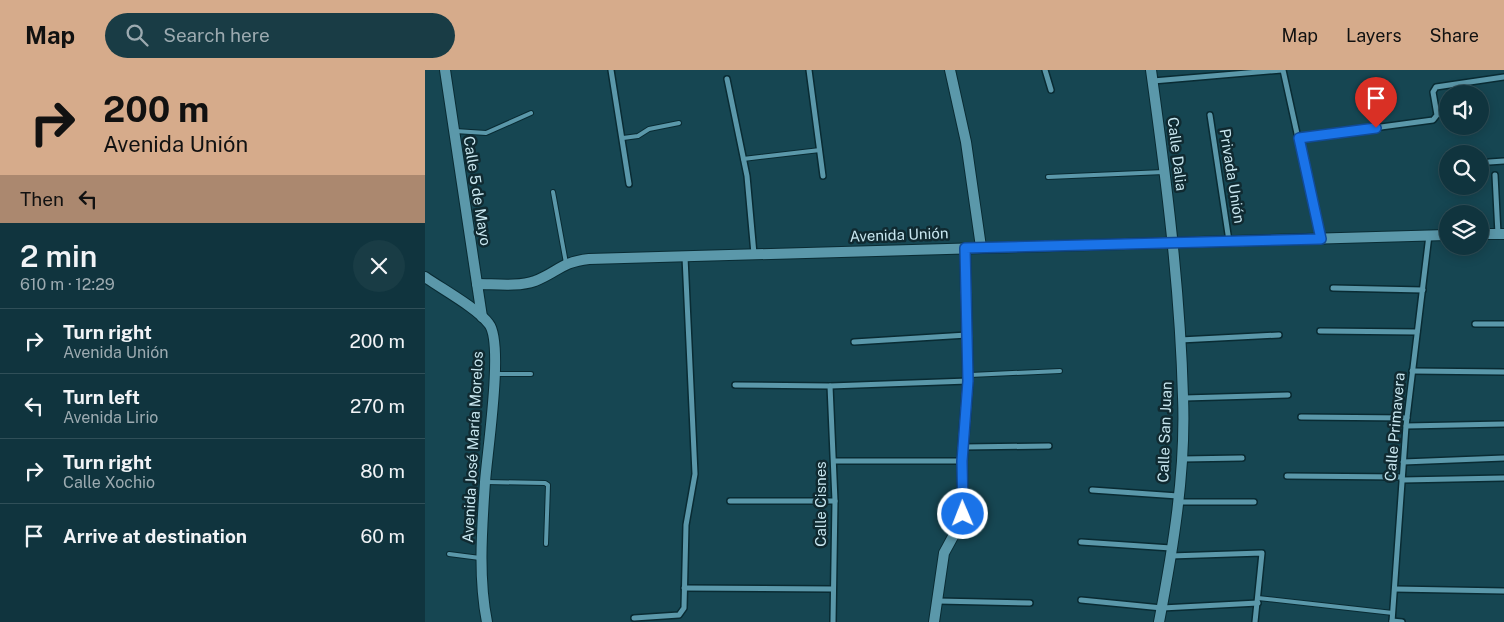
<!DOCTYPE html>
<meta charset="utf-8">
<style>
:root{--surface:#10343e;--page:#193c45;--text:#f1f3f6;--muted:#9caab0;--line:#304f58;--accent:#d6ab8b}
body{margin:0;font-family:"Public Sans",sans-serif;background:var(--page);color:var(--text);height:100vh;display:flex;flex-direction:column;font-size:19px;white-space:nowrap}
*{box-sizing:border-box;margin:0}
p{font-size:16px;color:var(--muted)}
.icon{flex:none;width:28px;height:28px;fill:none;stroke:currentColor;stroke-width:2;stroke-linecap:round;stroke-linejoin:round}
.map{position:relative;flex:1;overflow:hidden}
.drawer{display:flex;flex-direction:column;background:var(--surface);width:425px}
.drawer>*{flex:none}
.hud{background:#d6ab8b;color:#111;overflow:hidden}
.controls{position:absolute;left:1014px;top:15px;display:grid;gap:10px}
.controls a{display:grid;place-items:center;width:50px;height:50px;border-radius:50%;background:var(--surface);box-shadow:0 2px 12px #0003,0 0 0 1px var(--line);font-size:25px}
.pin{position:absolute;display:grid;place-items:center;width:42px;height:42px;color:#fff;margin:-51px -21px;border-radius:50% 50% 50% 0;rotate:-45deg;box-shadow:0 0 5px #0007}
.pin .icon{rotate:45deg}
.me{position:absolute;width:55px;margin:-28px;rotate:359deg;stroke-linejoin:round;filter:drop-shadow(0 0 4px #0008)}
.turn{display:flex;align-items:center;gap:18px;height:105px;padding:0 20px;font-size:22px}
.turn .icon{width:65px;height:65px;stroke-width:2.5}
.turn b{display:block;font-size:35px;line-height:42px}
.then{display:flex;align-items:center;height:48px;padding:0 20px;background:#0003;gap:10px;font-size:19px}
.round{display:grid;place-items:center;flex:none;width:52px;height:52px;border-radius:26px;background:var(--page)}
.headline{display:flex;align-items:center;justify-content:space-between;height:85px;padding:0 20px}
h1{font-size:30px;font-weight:600;line-height:38px}
ul{padding:0;list-style:none}
li{display:flex;align-items:center;gap:15px;height:65px;padding:0 20px;border-top:1px solid var(--line)}
li div{flex:1}
li b{display:block;font-size:19px}
li em{font-style:normal}
header{display:flex;align-items:center;gap:30px;box-sizing:border-box;height:70px;padding:0 25px;background:var(--accent);color:#111}
header strong{font-size:24px}
nav{display:flex;gap:28px;margin-inline-start:auto;font-size:18px}
.search{width:350px;height:45px;background:var(--page);display:flex;align-items:center;gap:12px;box-sizing:border-box;padding:0 18px;border-radius:28px;color:var(--muted);font-size:19px}
main{display:flex;flex:1;min-height:0}
.map>svg:first-child{display:block}
.lines{fill:none;stroke-linecap:round;stroke-linejoin:round}
.lane-casing{stroke:#092b33;stroke-width:6}
.street-casing{stroke:#092b33;stroke-width:8}
.secondary-casing{stroke:#092b33;stroke-width:12}
.lane{stroke:#5b98aa;stroke-width:4}
.street{stroke:#5b98aa;stroke-width:5}
.secondary{stroke:#5b98aa;stroke-width:10}
.route-casing{stroke:#114b97;stroke-width:12}
.route{stroke:#1a73e8;stroke-width:9}
.labels{text-anchor:middle;stroke-width:5;stroke-linejoin:round;paint-order:stroke}
.street-label{font-size:15px;fill:#c9e7f0;stroke:#102a31}
</style>
<header>
<strong>Map</strong>
<div class="search"><svg class="icon" aria-label="search" viewBox="0 0 24 24"><circle cx="10" cy="10" r="6"/><path d="M15 15l6 6"/></svg>Search here</div>
<nav><a>Map</a><a>Layers</a><a>Share</a></nav>
</header>
<main>
<section class="drawer">
<div class="hud">
<div class="turn"><svg class="icon" aria-label="right" viewBox="0 0 24 24"><path d="M7 20v-9h11M14 6l5 5-5 5"/></svg><div><b>200 m</b>Avenida Unión</div></div>
<div class="then">Then<svg class="icon" aria-label="left" viewBox="0 0 24 24"><path d="M17 20v-9H6M10 6l-5 5 5 5"/></svg></div>
</div>
<div class="headline"><div><h1>2 min</h1><p>610 m · 12:29</p></div><a class="round"><svg class="icon" aria-label="close" viewBox="0 0 24 24"><path d="M6 6l12 12M18 6L6 18"/></svg></a></div>
<ul>
<li><svg class="icon" aria-label="right" viewBox="0 0 24 24"><path d="M7 20v-9h11M14 6l5 5-5 5"/></svg><div><b>Turn right</b><p>Avenida Unión</p></div><em>200 m</em></li>
<li><svg class="icon" aria-label="left" viewBox="0 0 24 24"><path d="M17 20v-9H6M10 6l-5 5 5 5"/></svg><div><b>Turn left</b><p>Avenida Lirio</p></div><em>270 m</em></li>
<li><svg class="icon" aria-label="right" viewBox="0 0 24 24"><path d="M7 20v-9h11M14 6l5 5-5 5"/></svg><div><b>Turn right</b><p>Calle Xochio</p></div><em>80 m</em></li>
<li><svg class="icon" aria-label="arrive" viewBox="0 0 24 24"><path d="M6 21V4h12l-3 4 3 4H6"/></svg><div><b>Arrive at destination</b></div><em>60 m</em></li>
</ul>
</section>
<div class="map">
<svg width="1079" height="552" viewBox="0 0 1079 552">
<rect width="100%" height="100%" fill="#164652"/>
<g class="lines">
<g class="lane-casing">
<g id="lane">
<polyline points="30,61 61,63 106,43"/>
<polyline points="198,68 213,66 224,59 254,53"/>
<polyline points="318,89 395,80"/>
<polyline points="623,107 739,102"/>
<polyline points="128,122 141,193"/>
<polyline points="70,304 106,304"/>
<polyline points="545,305 635,301"/>
<polyline points="61,412 120,413 123,415 121,474"/>
<polyline points="24,484 55,488"/>
<polyline points="833,528 968,543"/>
</g>
</g>
<g class="street-casing">
<g id="street">
<polyline points="186,0 204,114"/>
<polyline points="384,0 398,106"/>
<polyline points="620,0 626,20"/>
<polyline points="858,0 895,168"/>
<polyline points="302,9 322,106 329,184"/>
<polyline points="728,11 857,0"/>
<polyline points="785,45 804,171"/>
<polyline points="874,68 1008,50 1012,45 1008,22 1011,17 1079,7"/>
<polyline points="1064,92 1079,91"/>
<polyline points="1070,105 1073,164"/>
<polyline points="908,218 998,220"/>
<polyline points="1050,254 1079,254"/>
<polyline points="895,261 992,262"/>
<polyline points="755,270 854,265"/>
<polyline points="429,272 542,265"/>
<polyline points="987,301 1079,302"/>
<polyline points="310,315 405,316 543,311"/>
<polyline points="405,316 410,431 408,552"/>
<polyline points="759,328 863,325"/>
<polyline points="876,347 982,348"/>
<polyline points="981,356 1079,354"/>
<polyline points="538,377 624,376"/>
<polyline points="757,389 817,388"/>
<polyline points="409,391 537,391"/>
<polyline points="978,392 1079,388"/>
<polyline points="862,406 977,407"/>
<polyline points="977,410 1079,408"/>
<polyline points="667,420 753,426"/>
<polyline points="305,431 410,431"/>
<polyline points="753,432 829,432"/>
<polyline points="656,472 746,478"/>
<polyline points="745,486 837,483 830,552"/>
<polyline points="259,518 408,519"/>
<polyline points="970,519 1079,521"/>
<polyline points="656,530 737,538 833,533"/>
<polyline points="513,531 605,533"/>
<polyline points="209,548 254,545 259,538 261,455 270,404 260,187"/>
<polyline points="967,551 977,552"/>
<polyline points="967,552 981,356 1004,165"/>
</g>
</g>
<g class="secondary-casing">
<g id="secondary">
<polyline points="20,0 57,247"/>
<polyline points="525,0 541,72 556,177"/>
<path d="M726,0C741,108 755,217 758,327C761,401 748,479 734,552"/>
<polyline points="1055,164 1079,164"/>
<path d="M0,207C17,219 52,238 64,254C79,273 62,383 60,412C57,458 53,507 62,552"/>
<path d="M52,214C70,214 93,217 110,211C133,202 136,192 164,189L1022,165"/>
<polyline points="509,552 519,483 537,450 538,444 537,391 543,311 540,178"/>
</g>
</g>
<use href="#lane" class="lane"/>
<use href="#street" class="street"/>
<use href="#secondary" class="secondary"/>
</g>
<g class="lines">
<g class="route-casing">
<polyline id="route" points="538,444 537,391 543,311 540,178 896,169 874,68 951,58"/>
</g>
<use href="#route" class="route"/>
</g>
<g class="labels">
<g class="street-label">
<text transform="translate(752 84) rotate(83)" y="5">Calle Dalia</text>
<text transform="translate(807 106) rotate(81)" y="5">Privada Unión</text>
<text transform="translate(52 121) rotate(81)" y="5">Calle 5 de Mayo</text>
<text transform="translate(474 165) rotate(-2)" y="5">Avenida Unión</text>
<text transform="translate(970 357) rotate(-85)" y="5">Calle Primavera</text>
<text transform="translate(740 362) rotate(-88)" y="5">Calle San Juan</text>
<text transform="translate(48 377) rotate(-87)" y="5">Avenida José María Morelos</text>
<text transform="translate(396 434) rotate(-90)" y="5">Calle Cisnes</text>
</g>
</g>
</svg>
<div class="controls">
<a><svg class="icon" aria-label="sound" viewBox="0 0 24 24"><path d="M4 9h4l5-4v14l-5-4H4zM17 9q2 3 0 6"/></svg></a>
<a><svg class="icon" aria-label="search" viewBox="0 0 24 24"><circle cx="10" cy="10" r="6"/><path d="M15 15l6 6"/></svg></a>
<a><svg class="icon" aria-label="layers" viewBox="0 0 24 24"><path d="M12 4l9 5-9 5-9-5zM3 14l9 5 9-5"/></svg></a>
</div>
<div class="pin" style="left:951px;top:58px;background:#d93025"><svg class="icon" aria-label="arrive" viewBox="0 0 24 24"><path d="M6 21V4h12l-3 4 3 4H6"/></svg></div>
<svg class="me" style="left:538px;top:444px" viewBox="-20 -20 40 40"><circle r="17" fill="#1a73e8" stroke="#fff" stroke-width="3"/><path d="M0-11L8 9 0 5-8 9z" fill="#fff"/></svg>
</div>
</main>
